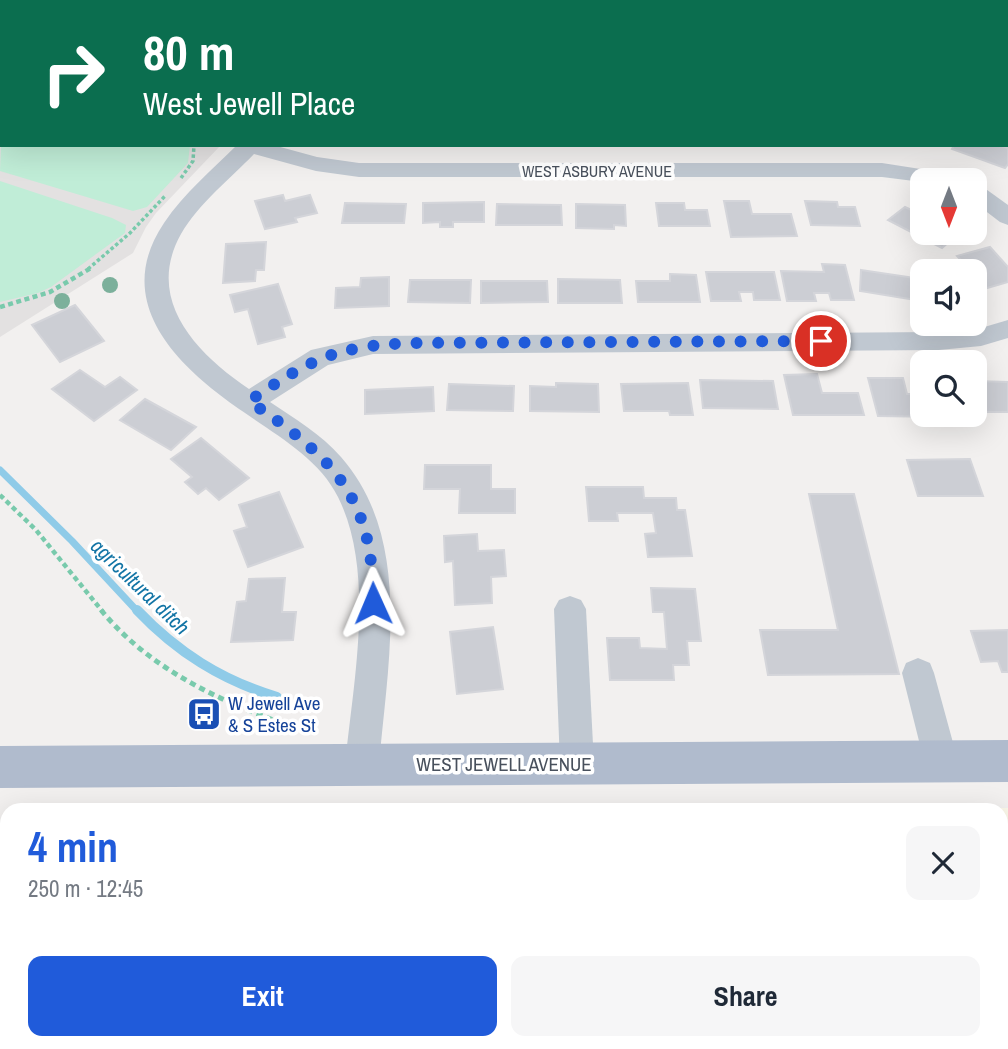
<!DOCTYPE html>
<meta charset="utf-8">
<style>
:root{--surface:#fff;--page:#f6f6f7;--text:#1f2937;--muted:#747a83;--accent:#205bda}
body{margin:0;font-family:"Archivo Narrow",sans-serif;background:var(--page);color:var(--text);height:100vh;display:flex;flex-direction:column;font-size:26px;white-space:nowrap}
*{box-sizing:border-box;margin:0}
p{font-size:23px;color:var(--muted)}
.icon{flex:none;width:38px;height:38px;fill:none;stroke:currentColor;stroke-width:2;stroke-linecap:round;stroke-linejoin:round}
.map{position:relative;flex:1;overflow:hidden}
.panel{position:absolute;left:0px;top:803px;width:1008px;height:247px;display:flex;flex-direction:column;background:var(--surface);border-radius:21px 21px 0 0;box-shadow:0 7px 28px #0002}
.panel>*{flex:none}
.hud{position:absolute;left:0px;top:0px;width:1008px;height:147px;box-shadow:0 7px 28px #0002;background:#0b6e4f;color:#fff;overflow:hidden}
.needle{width:46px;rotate:180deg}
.buttons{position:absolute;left:910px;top:168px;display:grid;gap:14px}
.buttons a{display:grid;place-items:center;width:77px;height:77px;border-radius:14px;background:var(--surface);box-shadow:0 7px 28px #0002;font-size:35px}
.pin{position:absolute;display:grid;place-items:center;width:60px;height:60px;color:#fff;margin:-30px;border:4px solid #fff;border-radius:50%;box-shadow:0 2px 7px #0007}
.me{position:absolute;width:77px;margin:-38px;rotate:359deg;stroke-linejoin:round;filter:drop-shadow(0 0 5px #0008)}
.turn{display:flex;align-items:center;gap:24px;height:147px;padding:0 28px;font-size:32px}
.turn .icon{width:91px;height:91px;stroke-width:2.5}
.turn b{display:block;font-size:49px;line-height:60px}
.round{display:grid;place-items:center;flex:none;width:74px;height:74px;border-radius:14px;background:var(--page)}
.headline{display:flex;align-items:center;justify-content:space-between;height:119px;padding:0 28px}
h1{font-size:42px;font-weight:800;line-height:52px;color:var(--accent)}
.cta{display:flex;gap:14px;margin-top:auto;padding:14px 28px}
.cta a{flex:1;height:80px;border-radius:14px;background:var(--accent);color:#fff;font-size:28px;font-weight:800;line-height:80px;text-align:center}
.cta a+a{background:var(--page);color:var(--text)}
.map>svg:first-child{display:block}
.commercial{fill:#fbf8ea}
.education{fill:#e3e1e1}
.green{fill:#c0edd7}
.water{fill:#8fcbe8}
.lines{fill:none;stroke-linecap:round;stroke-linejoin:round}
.stream-far1{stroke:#8fcbe8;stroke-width:7}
.stream{stroke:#8fcbe8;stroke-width:10}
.building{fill:#ccced4;stroke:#d4d5da;stroke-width:2}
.path-far2{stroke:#79caac;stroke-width:3.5;stroke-dasharray:3.5 2.5;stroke-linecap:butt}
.path-far1{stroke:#79caac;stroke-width:4.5;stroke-dasharray:5 3.5;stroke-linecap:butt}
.path{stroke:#79caac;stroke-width:5;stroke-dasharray:6 4.5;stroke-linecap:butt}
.minor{fill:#c0c8d1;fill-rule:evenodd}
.major{fill:#b0bbcd;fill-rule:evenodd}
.tree{fill:#7cb09b}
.route{stroke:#205bda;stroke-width:12;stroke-dasharray:0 21.6}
.labels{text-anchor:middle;stroke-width:7;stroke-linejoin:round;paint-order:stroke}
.far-street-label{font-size:16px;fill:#48505c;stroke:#fff}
.transit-label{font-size:19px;fill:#164399;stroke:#fff;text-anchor:start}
.street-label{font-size:19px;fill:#48505c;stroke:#fff}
.water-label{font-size:21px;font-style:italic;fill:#1274a5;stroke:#fff}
</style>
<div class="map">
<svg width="1008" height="1049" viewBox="0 0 1008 1049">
<rect width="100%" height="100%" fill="#f2f0ef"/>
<polygon class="commercial" points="828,807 1008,808 1008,1010 1001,1007 1001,810 829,810"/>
<polygon class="education" points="0,0 295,0 2,2 2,145 221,145 156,213 146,227 133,253 0,337"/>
<g class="green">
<polygon points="2,122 2,145 190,145 188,163 147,207 133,211 0,171"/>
<polygon points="0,181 112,218 126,225 125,233 51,287 38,293 0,302"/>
<polygon points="828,807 829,810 292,810"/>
<polygon points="1008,979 1008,1049 132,1049 133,1043 1001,1043 1001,980"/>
</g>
<polygon class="water" points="204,1043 718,1043 734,1049 203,1049"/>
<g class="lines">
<polyline class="stream-far1" points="0,470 72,541 138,612"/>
<g class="stream">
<path d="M137,610C177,652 221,680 277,697"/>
<polyline points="0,848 7,848"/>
<polyline points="901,1043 905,1049"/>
</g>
</g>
<g class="building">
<polygon points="89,0 179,0 176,2"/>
<polygon points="954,145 999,145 1008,148 1008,164 1005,168 952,149"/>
<polygon points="283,195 285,201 310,195 317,213 295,218 297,222 265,229 255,201"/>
<polygon points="724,201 749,201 752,214 791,214 797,236 731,237"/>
<polygon points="805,201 837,202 838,207 855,207 860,226 811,225"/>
<polygon points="484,202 484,222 453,222 453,227 440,227 440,222 423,223 423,203"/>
<polygon points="345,203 406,204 404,223 342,223"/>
<polygon points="656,203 684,203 685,210 707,210 710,226 659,226"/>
<polygon points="497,204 561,205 562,225 496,225"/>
<polygon points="576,204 625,205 626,226 614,225 614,229 576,228"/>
<polygon points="905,207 922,215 922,233 959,233 942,248 888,220"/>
<polygon points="266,242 264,270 256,270 255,281 223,283 226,244"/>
<polygon points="990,247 1008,267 1008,282 987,288 975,275 975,271 971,271 957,256"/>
<polygon points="822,264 845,265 854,300 831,300 829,293 814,293 816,301 787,301 781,271 824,272"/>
<polygon points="861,270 922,279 922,301 860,291"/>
<polygon points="706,272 774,272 780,300 754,300 753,292 739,292 741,301 711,301"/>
<polygon points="670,274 696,275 700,302 638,302 636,281 670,281"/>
<polygon points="389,277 389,306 335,308 336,288 360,287 361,278"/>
<polygon points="558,279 620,280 622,303 558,303"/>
<polygon points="410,280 471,280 470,303 408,302"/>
<polygon points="481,281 547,281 548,302 481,303"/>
<polygon points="278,284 292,324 282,327 285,337 258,344 248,309 235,312 230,295"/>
<polygon points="75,305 104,341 60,362 32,325"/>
<polygon points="80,370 105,387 120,377 137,390 94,421 52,389"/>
<polygon points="817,374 822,393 858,393 864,415 793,415 784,375"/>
<polygon points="868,378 903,378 907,394 922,394 922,415 942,417 878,416"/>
<polygon points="700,380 773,381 778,409 703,408"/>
<polygon points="975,381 1008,382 1008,412 975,412"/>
<polygon points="556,383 598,384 599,412 530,411 530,386 556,387"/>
<polygon points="688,383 693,415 670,415 669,411 624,411 621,384"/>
<polygon points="449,384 514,386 513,411 447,410"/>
<polygon points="433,387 434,411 365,414 365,390"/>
<polygon points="145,399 196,427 171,450 120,420"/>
<polygon points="201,438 249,478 219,500 206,488 198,494 185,482 192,477 171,459"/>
<polygon points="970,459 983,496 918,496 907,460"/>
<polygon points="425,465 491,465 491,489 515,489 515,513 459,513 460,489 424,489"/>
<polygon points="586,487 643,487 644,498 676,498 677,510 685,510 692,556 648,557 645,534 656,533 653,513 617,513 618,521 589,521"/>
<polygon points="279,492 303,547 248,567 234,531 247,527 239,505"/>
<polygon points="809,494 854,494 899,674 768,675 760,630 838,630"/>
<polygon points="477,534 478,551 504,550 506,576 491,577 492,603 455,605 453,561 445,562 444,536"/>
<polygon points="285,578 282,612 296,612 293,640 231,642 237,602 246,601 249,579"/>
<polygon points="651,588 695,589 701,641 687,641 689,665 673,665 674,680 610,680 607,638 639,638 640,648 667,649 664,612 653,612"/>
<polygon points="493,627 503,689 457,694 450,632"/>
<polygon points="1008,630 1008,672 1002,672 998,661 981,662 971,631"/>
</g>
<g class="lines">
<g class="path-far2">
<polyline points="181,178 193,161 194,145"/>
<polyline points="88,269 130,233 166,195"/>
</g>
<g class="path-far1">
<polyline points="0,307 50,292 91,268"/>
<polyline points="0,495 36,530 103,612"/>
</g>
<g class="path">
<path d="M101,610C146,665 211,697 276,721"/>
<polyline points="0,887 7,887"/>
<polyline points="166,1043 166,1049"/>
<polyline points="848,1043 854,1049"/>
<polyline points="683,1049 686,1043"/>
</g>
<g class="minor">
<polygon points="302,0 322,0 301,2"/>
<rect x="1006" y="55" width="2" height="13"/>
<path d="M237,145H273L317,157L359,163H882L946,173L954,175L957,180L922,182L882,177H359L316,171L254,154C230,179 199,203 181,234C144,300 197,354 249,389L311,350L373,336L939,332L981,328L1008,320V338L981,346L939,350L373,354L328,365L270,402C295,419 321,434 341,457C414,540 387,666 379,765L374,776L362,781L350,776L345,765C353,683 376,573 338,497C320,460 281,438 248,415C184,372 108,306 164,223C184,193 212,170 237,145Z"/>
<polygon points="975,185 983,187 1008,205 1008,225 1000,222 975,203"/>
<polygon points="570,596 581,600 586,609 594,764 589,775 577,780 565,775 560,764 554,609 559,600"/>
<polygon points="918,658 930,663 934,673 958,761 953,772 941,777 929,772 924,761 902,673 906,663"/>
</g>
<polygon class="major" points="1008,740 1008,782 0,788 0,746"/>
</g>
<g class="tree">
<circle cx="110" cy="285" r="8"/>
<circle cx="62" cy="301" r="8"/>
</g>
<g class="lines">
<path class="route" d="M373,603C374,496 333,458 249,401C312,359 334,346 412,343L821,341"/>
</g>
<defs>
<g id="bus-square" transform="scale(1.75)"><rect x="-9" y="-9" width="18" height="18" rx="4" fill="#1a4fb4" stroke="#fff"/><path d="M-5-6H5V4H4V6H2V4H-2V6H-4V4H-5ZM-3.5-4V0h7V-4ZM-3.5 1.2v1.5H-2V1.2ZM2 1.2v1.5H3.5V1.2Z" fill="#fff"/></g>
</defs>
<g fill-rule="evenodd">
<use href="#bus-square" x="204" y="714"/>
</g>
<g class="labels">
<g class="far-street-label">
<text x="597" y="177">WEST ASBURY AVENUE</text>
</g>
<g class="transit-label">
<text x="228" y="710">W Jewell Ave<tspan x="228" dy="22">&amp; S Estes St</tspan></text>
</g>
<g class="street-label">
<text x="504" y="771">WEST JEWELL AVENUE</text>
</g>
<g class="water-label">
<text transform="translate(140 587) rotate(44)" y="7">agricultural ditch</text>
</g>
</g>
</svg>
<div class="buttons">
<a><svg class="needle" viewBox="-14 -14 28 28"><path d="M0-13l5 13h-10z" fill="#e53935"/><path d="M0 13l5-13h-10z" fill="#747a83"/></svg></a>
<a><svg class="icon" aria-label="sound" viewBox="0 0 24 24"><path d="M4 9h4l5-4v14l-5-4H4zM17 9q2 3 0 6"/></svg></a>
<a><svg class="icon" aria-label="search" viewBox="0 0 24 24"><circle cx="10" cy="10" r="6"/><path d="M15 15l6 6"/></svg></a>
</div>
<div class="pin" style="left:821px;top:341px;background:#d93025"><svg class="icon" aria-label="arrive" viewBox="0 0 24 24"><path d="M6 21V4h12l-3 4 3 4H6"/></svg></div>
<svg class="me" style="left:373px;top:603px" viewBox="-20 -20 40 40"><path d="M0-17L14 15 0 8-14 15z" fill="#205bda" stroke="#fff" stroke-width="4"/></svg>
<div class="hud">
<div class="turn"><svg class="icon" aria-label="right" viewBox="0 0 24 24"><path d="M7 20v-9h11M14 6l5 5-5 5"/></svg><div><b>80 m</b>West Jewell Place</div></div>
</div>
<section class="panel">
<div class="headline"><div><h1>4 min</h1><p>250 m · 12:45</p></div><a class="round"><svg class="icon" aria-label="close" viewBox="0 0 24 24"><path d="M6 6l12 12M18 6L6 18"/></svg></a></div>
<div class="cta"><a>Exit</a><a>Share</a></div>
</section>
</div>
